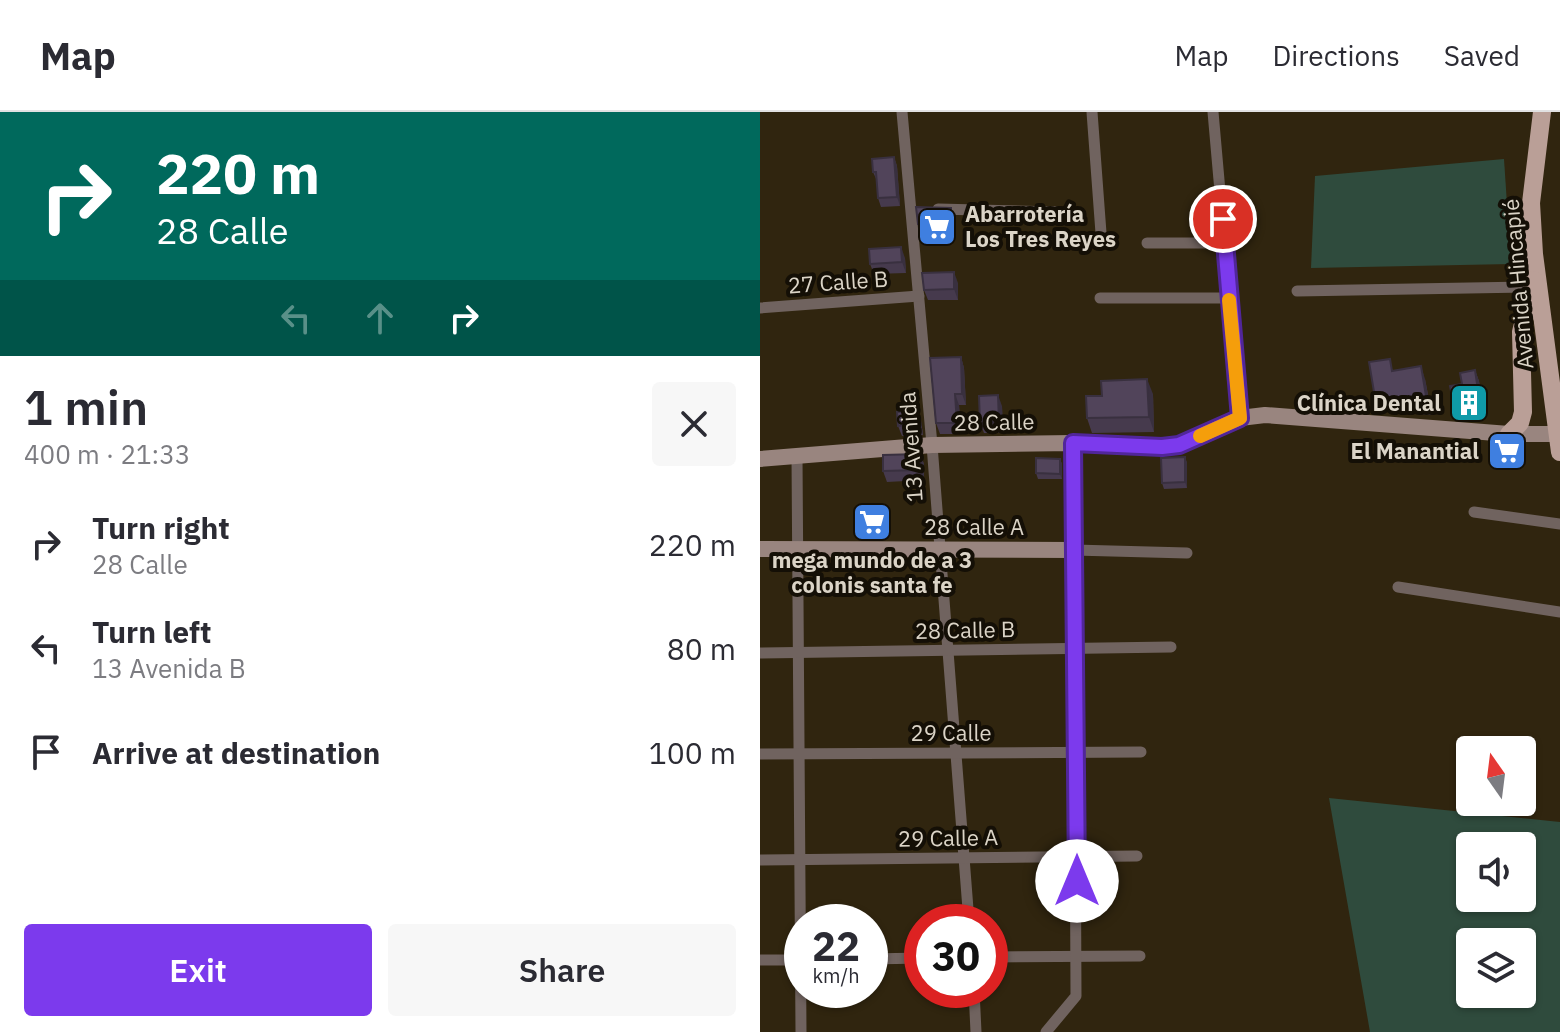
<!DOCTYPE html>
<meta charset="utf-8">
<style>
:root{--surface:#fff;--page:#f7f7f7;--text:#2b2b33;--muted:#7c7c81;--line:#e1e1e2;--accent:#7c3aed}
body{margin:0;font-family:"IBM Plex Sans",sans-serif;background:var(--page);color:var(--text);height:100vh;display:flex;flex-direction:column;font-size:30px;white-space:nowrap}
*{box-sizing:border-box;margin:0}
p{font-size:26px;color:var(--muted)}
.icon{flex:none;width:44px;height:44px;fill:none;stroke:currentColor;stroke-width:2;stroke-linecap:round;stroke-linejoin:round}
.map{position:relative;flex:1;overflow:hidden}
.details{display:flex;flex-direction:column;background:var(--surface);width:760px}
.details>*{flex:none}
.hud{background:#00695c;color:#fff;overflow:hidden}
.needle{width:52px;rotate:346deg}
.tools{position:absolute;left:696px;top:624px;display:grid;gap:16px}
.tools a{display:grid;place-items:center;width:80px;height:80px;border-radius:8px;background:var(--surface);box-shadow:0 2px 6px #0004;font-size:40px}
.speed{position:absolute;left:24px;top:792px;display:flex;gap:16px;font-size:40px;font-weight:700;text-align:center}
.speed>*{display:grid;place-content:center;width:104px;height:104px;border-radius:50%;background:var(--surface);box-shadow:0 2px 6px #0004;line-height:1}
.speed small{font-size:20px;font-weight:400}
.speed .limit{border:12px solid #d22;background:#fff;color:#111}
.pin{position:absolute;display:grid;place-items:center;width:68px;height:68px;color:#fff;margin:-34px;border:4px solid #fff;border-radius:50%;box-shadow:0 2px 8px #0007}
.me{position:absolute;width:88px;margin:-44px;rotate:0deg;stroke-linejoin:round;filter:drop-shadow(0 0 6px #0008)}
.turn{display:flex;align-items:center;gap:28px;height:168px;padding:0 24px;font-size:36px}
.turn .icon{width:104px;height:104px;stroke-width:2.5}
.turn b{display:block;font-size:56px;line-height:68px}
.lanes{display:flex;align-items:center;height:76px;padding:0 24px;background:#0003;justify-content:center;gap:40px;direction:ltr}
.lanes .off{opacity:.35}
.round{display:grid;place-items:center;flex:none;width:84px;height:84px;border-radius:8px;background:var(--page)}
.head{display:flex;align-items:center;justify-content:space-between;height:136px;padding:0 24px}
h1{font-size:48px;font-weight:600;line-height:60px}
.primary-button{display:flex;gap:16px;margin-top:auto;padding:16px 24px}
.primary-button a{flex:1;height:92px;border-radius:8px;background:var(--accent);color:#fff;font-size:32px;font-weight:600;line-height:92px;text-align:center}
.primary-button a+a{background:var(--page);color:var(--text)}
ul{padding:0;list-style:none}
li{display:flex;align-items:center;gap:24px;height:104px;padding:0 24px}
li div{flex:1}
li b{display:block;font-size:30px}
li em{font-style:normal}
header{display:flex;align-items:center;gap:48px;box-sizing:border-box;height:112px;padding:0 40px;background:var(--surface);border-bottom:2px solid var(--line)}
header strong{font-size:38px}
nav{display:flex;gap:44px;margin-inline-start:auto;font-size:28px}
main{display:flex;flex:1;min-height:0}
.map>svg:first-child{display:block}
.green{fill:#2f4b3d;fill-rule:evenodd}
.lines{fill:none;stroke-linecap:round;stroke-linejoin:round}
.street{stroke:#70635f;stroke-width:11}
.secondary{stroke:#99857f;stroke-width:16}
.primary{stroke:#ba9f97;stroke-width:18}
.wall{fill:#463a4d}
.shaded-wall{fill:#39303f}
.building{fill:#51445a;stroke:#39303f;stroke-width:2}
.route-casing{stroke:#51269a;stroke-width:20}
.route{stroke:#7c3aed;stroke-width:14}
.slow{stroke:#f59e0b;stroke-width:14}
.labels{text-anchor:middle;stroke-width:8;stroke-linejoin:round;paint-order:stroke}
.poi-label{font-size:22px;font-weight:bold;fill:#dbd4c7;stroke:#140f06;text-anchor:end}
.street-label{font-size:22px;fill:#dbd4c7;stroke:#140f06}
</style>
<header>
<strong>Map</strong>
<nav><a>Map</a><a>Directions</a><a>Saved</a></nav>
</header>
<main>
<section class="details">
<div class="hud">
<div class="turn"><svg class="icon" aria-label="right" viewBox="0 0 24 24"><path d="M7 20v-9h11M14 6l5 5-5 5"/></svg><div><b>220 m</b>28 Calle</div></div>
<div class="lanes"><svg class="icon off" aria-label="left" viewBox="0 0 24 24"><path d="M17 20v-9H6M10 6l-5 5 5 5"/></svg><svg class="icon off" aria-label="ahead" viewBox="0 0 24 24"><path d="M12 20V5M6 11l6-6 6 6"/></svg><svg class="icon" aria-label="right" viewBox="0 0 24 24"><path d="M7 20v-9h11M14 6l5 5-5 5"/></svg></div>
</div>
<div class="head"><div><h1>1 min</h1><p>400 m · 21:33</p></div><a class="round"><svg class="icon" aria-label="close" viewBox="0 0 24 24"><path d="M6 6l12 12M18 6L6 18"/></svg></a></div>
<ul>
<li><svg class="icon" aria-label="right" viewBox="0 0 24 24"><path d="M7 20v-9h11M14 6l5 5-5 5"/></svg><div><b>Turn right</b><p>28 Calle</p></div><em>220 m</em></li>
<li><svg class="icon" aria-label="left" viewBox="0 0 24 24"><path d="M17 20v-9H6M10 6l-5 5 5 5"/></svg><div><b>Turn left</b><p>13 Avenida B</p></div><em>80 m</em></li>
<li><svg class="icon" aria-label="arrive" viewBox="0 0 24 24"><path d="M6 21V4h12l-3 4 3 4H6"/></svg><div><b>Arrive at destination</b></div><em>100 m</em></li>
</ul>
<div class="primary-button"><a>Exit</a><a>Share</a></div>
</section>
<div class="map">
<svg width="800" height="920" viewBox="0 0 800 920">
<rect width="100%" height="100%" fill="#30250f"/>
<g class="green">
<polygon points="744,47 751,152 551,156 555,64"/>
<path d="M569,686L800,710V920H610ZM710,734H762V786H710ZM710,830H762V882H710Z"/>
</g>
<g class="lines">
<g class="street">
<polyline points="142,0 172,333 209,810"/>
<polyline points="332,0 341,121"/>
<polyline points="453,0 480,306"/>
<polyline points="178,97 298,100"/>
<polyline points="387,131 465,131"/>
<polyline points="537,179 773,175"/>
<polyline points="340,186 469,186"/>
<polyline points="0,196 159,184"/>
<polyline points="37,345 41,920"/>
<polyline points="714,400 800,412"/>
<polyline points="638,475 800,500"/>
<polyline points="0,541 411,535"/>
<polyline points="0,642 381,640"/>
<polyline points="0,748 377,744"/>
<polyline points="230,845 380,844"/>
<polyline points="110,847 162,846"/>
<polyline points="0,848 42,848"/>
<polyline points="214,878 216,920"/>
<polyline points="286,920 316,884 314,438 427,441"/>
</g>
<g class="secondary">
<polyline points="0,347 172,333 313,331 402,335 429,330 480,306 505,303 749,322 798,322"/>
<polyline points="0,437 314,438 313,331"/>
</g>
<g class="primary">
<polyline points="782,0 771,91 774,142 800,340"/>
<polyline points="749,322 760,311 763,300 761,220 774,168"/>
</g>
</g>
<g class="wall">
<polygon points="134,45 137,54 140,94 121,95 118,86 117,69 113,60"/>
<polygon points="195,107 195,123 162,123 158,112"/>
<polygon points="145,146 146,161 114,162 110,152"/>
<polygon points="198,171 198,188 168,188 164,178"/>
<polygon points="201,245 204,256 206,293 199,293 201,322 180,322 176,311"/>
<polygon points="634,258 665,267 672,303 620,299 615,286"/>
<polygon points="715,258 719,269 723,296 696,300 693,289 702,272"/>
<polygon points="393,282 394,320 332,321 327,306"/>
<polygon points="242,294 243,321 224,321 220,311"/>
<polygon points="157,299 161,309 163,323 142,324 138,314"/>
<polygon points="160,342 164,352 164,368 127,370 123,359"/>
<polygon points="425,345 427,351 427,376 404,377 402,371"/>
<polygon points="300,347 302,352 302,367 278,367 276,361"/>
</g>
<g class="shaded-wall">
<polygon points="134,45 137,54 140,94 137,85"/>
<polygon points="191,96 195,107 195,123 191,113"/>
<polygon points="141,135 145,146 146,161 142,150"/>
<polygon points="194,160 198,171 198,188 194,177"/>
<polygon points="201,245 204,256 206,293 202,282"/>
<polygon points="661,254 665,267 672,303 667,290"/>
<polygon points="715,258 719,269 723,296 719,285"/>
<polygon points="387,267 393,282 394,320 389,305"/>
<polygon points="195,282 199,293 201,322 197,311"/>
<polygon points="238,283 242,294 243,321 239,310"/>
<polygon points="157,299 161,309 163,323 159,312"/>
<polygon points="160,342 164,352 164,368 160,358"/>
<polygon points="425,345 427,351 427,376 425,370"/>
<polygon points="300,347 302,352 302,367 300,362"/>
</g>
<g class="building">
<polygon points="134,45 137,85 118,86 116,60 113,60 112,47"/>
<polygon points="156,95 191,96 191,113 158,112"/>
<polygon points="141,135 142,150 110,152 109,137"/>
<polygon points="194,160 194,177 164,178 162,161"/>
<polygon points="201,245 202,282 195,282 197,311 176,311 170,246"/>
<polygon points="630,247 632,259 661,254 667,290 615,286 609,250"/>
<polygon points="715,258 719,285 693,289 690,274 702,272 700,261"/>
<polygon points="387,267 389,305 327,306 326,284 342,284 341,269"/>
<polygon points="238,283 239,310 220,311 219,284"/>
<polygon points="157,299 159,312 138,314 137,300"/>
<polygon points="160,342 160,358 123,359 123,343"/>
<polygon points="425,345 425,370 402,371 401,346"/>
<polygon points="276,346 300,347 300,362 276,361"/>
</g>
<g class="lines">
<g class="route-casing">
<polyline id="route" points="317,769 313,331 402,335 419,333 480,306 463,107"/>
</g>
<use href="#route" class="route"/>
<polyline class="slow" points="440,324 480,306 469,188"/>
</g>
<defs>
<g id="supermarket-square" transform="scale(2)"><rect x="-9" y="-9" width="18" height="18" rx="4" fill="#3f7fe0" stroke="#140f06"/><path d="M-6-5.5h2.5l.6 2H6L4.5 2H-2.5L-4.4-4H-6ZM-1.5 3.2a1.3 1.3 0 1 0 .1 0ZM3 3.2a1.3 1.3 0 1 0 .1 0Z" fill="#fff"/></g>
<g id="building-square" transform="scale(2)"><rect x="-9" y="-9" width="18" height="18" rx="4" fill="#0f9aa8" stroke="#140f06"/><path d="M-4-6H4V6H1V3H-1V6H-4ZM-2.5-4.3h1.7v1.8h-1.7ZM.8-4.3h1.7v1.8H.8ZM-2.5-1h1.7V.8h-1.7ZM.8-1h1.7V.8H.8Z" fill="#fff"/></g>
</defs>
<g fill-rule="evenodd">
<use href="#supermarket-square" x="177" y="115"/>
<use href="#building-square" x="709" y="291"/>
<use href="#supermarket-square" x="747" y="339"/>
<use href="#supermarket-square" x="112" y="410"/>
</g>
<g class="labels">
<g class="poi-label">
<text x="205" y="110" text-anchor="start">Abarrotería<tspan x="205" dy="25">Los Tres Reyes</tspan></text>
<text x="681" y="299">Clínica Dental</text>
<text x="719" y="347">El Manantial</text>
<text x="112" y="456" text-anchor="middle">mega mundo de a 3<tspan x="112" dy="25">colonis santa fe</tspan></text>
</g>
<g class="street-label">
<text transform="translate(78 170) rotate(-4)" y="8">27 Calle B</text>
<text transform="translate(758 172) rotate(-95)" y="8">Avenida Hincapié</text>
<text transform="translate(234 310) rotate(-1)" y="8">28 Calle</text>
<text transform="translate(151 335) rotate(-94)" y="8">13 Avenida</text>
<text x="214" y="423">28 Calle A</text>
<text transform="translate(205 518) rotate(-1)" y="8">28 Calle B</text>
<text x="191" y="629">29 Calle</text>
<text transform="translate(188 726) rotate(-1)" y="8">29 Calle A</text>
</g>
</g>
</svg>
<div class="tools">
<a><svg class="needle" viewBox="-14 -14 28 28"><path d="M0-13l5 13h-10z" fill="#e53935"/><path d="M0 13l5-13h-10z" fill="#7c7c81"/></svg></a>
<a><svg class="icon" aria-label="sound" viewBox="0 0 24 24"><path d="M4 9h4l5-4v14l-5-4H4zM17 9q2 3 0 6"/></svg></a>
<a><svg class="icon" aria-label="layers" viewBox="0 0 24 24"><path d="M12 4l9 5-9 5-9-5zM3 14l9 5 9-5"/></svg></a>
</div>
<div class="speed"><div>22<small>km/h</small></div><div class="limit">30</div></div>
<div class="pin" style="left:463px;top:107px;background:#d93025"><svg class="icon" aria-label="arrive" viewBox="0 0 24 24"><path d="M6 21V4h12l-3 4 3 4H6"/></svg></div>
<svg class="me" style="left:317px;top:769px" viewBox="-20 -20 40 40"><circle r="19" fill="#fff"/><path d="M0-13L10 11 0 6-10 11z" fill="#7c3aed"/></svg>
</div>
</main>
